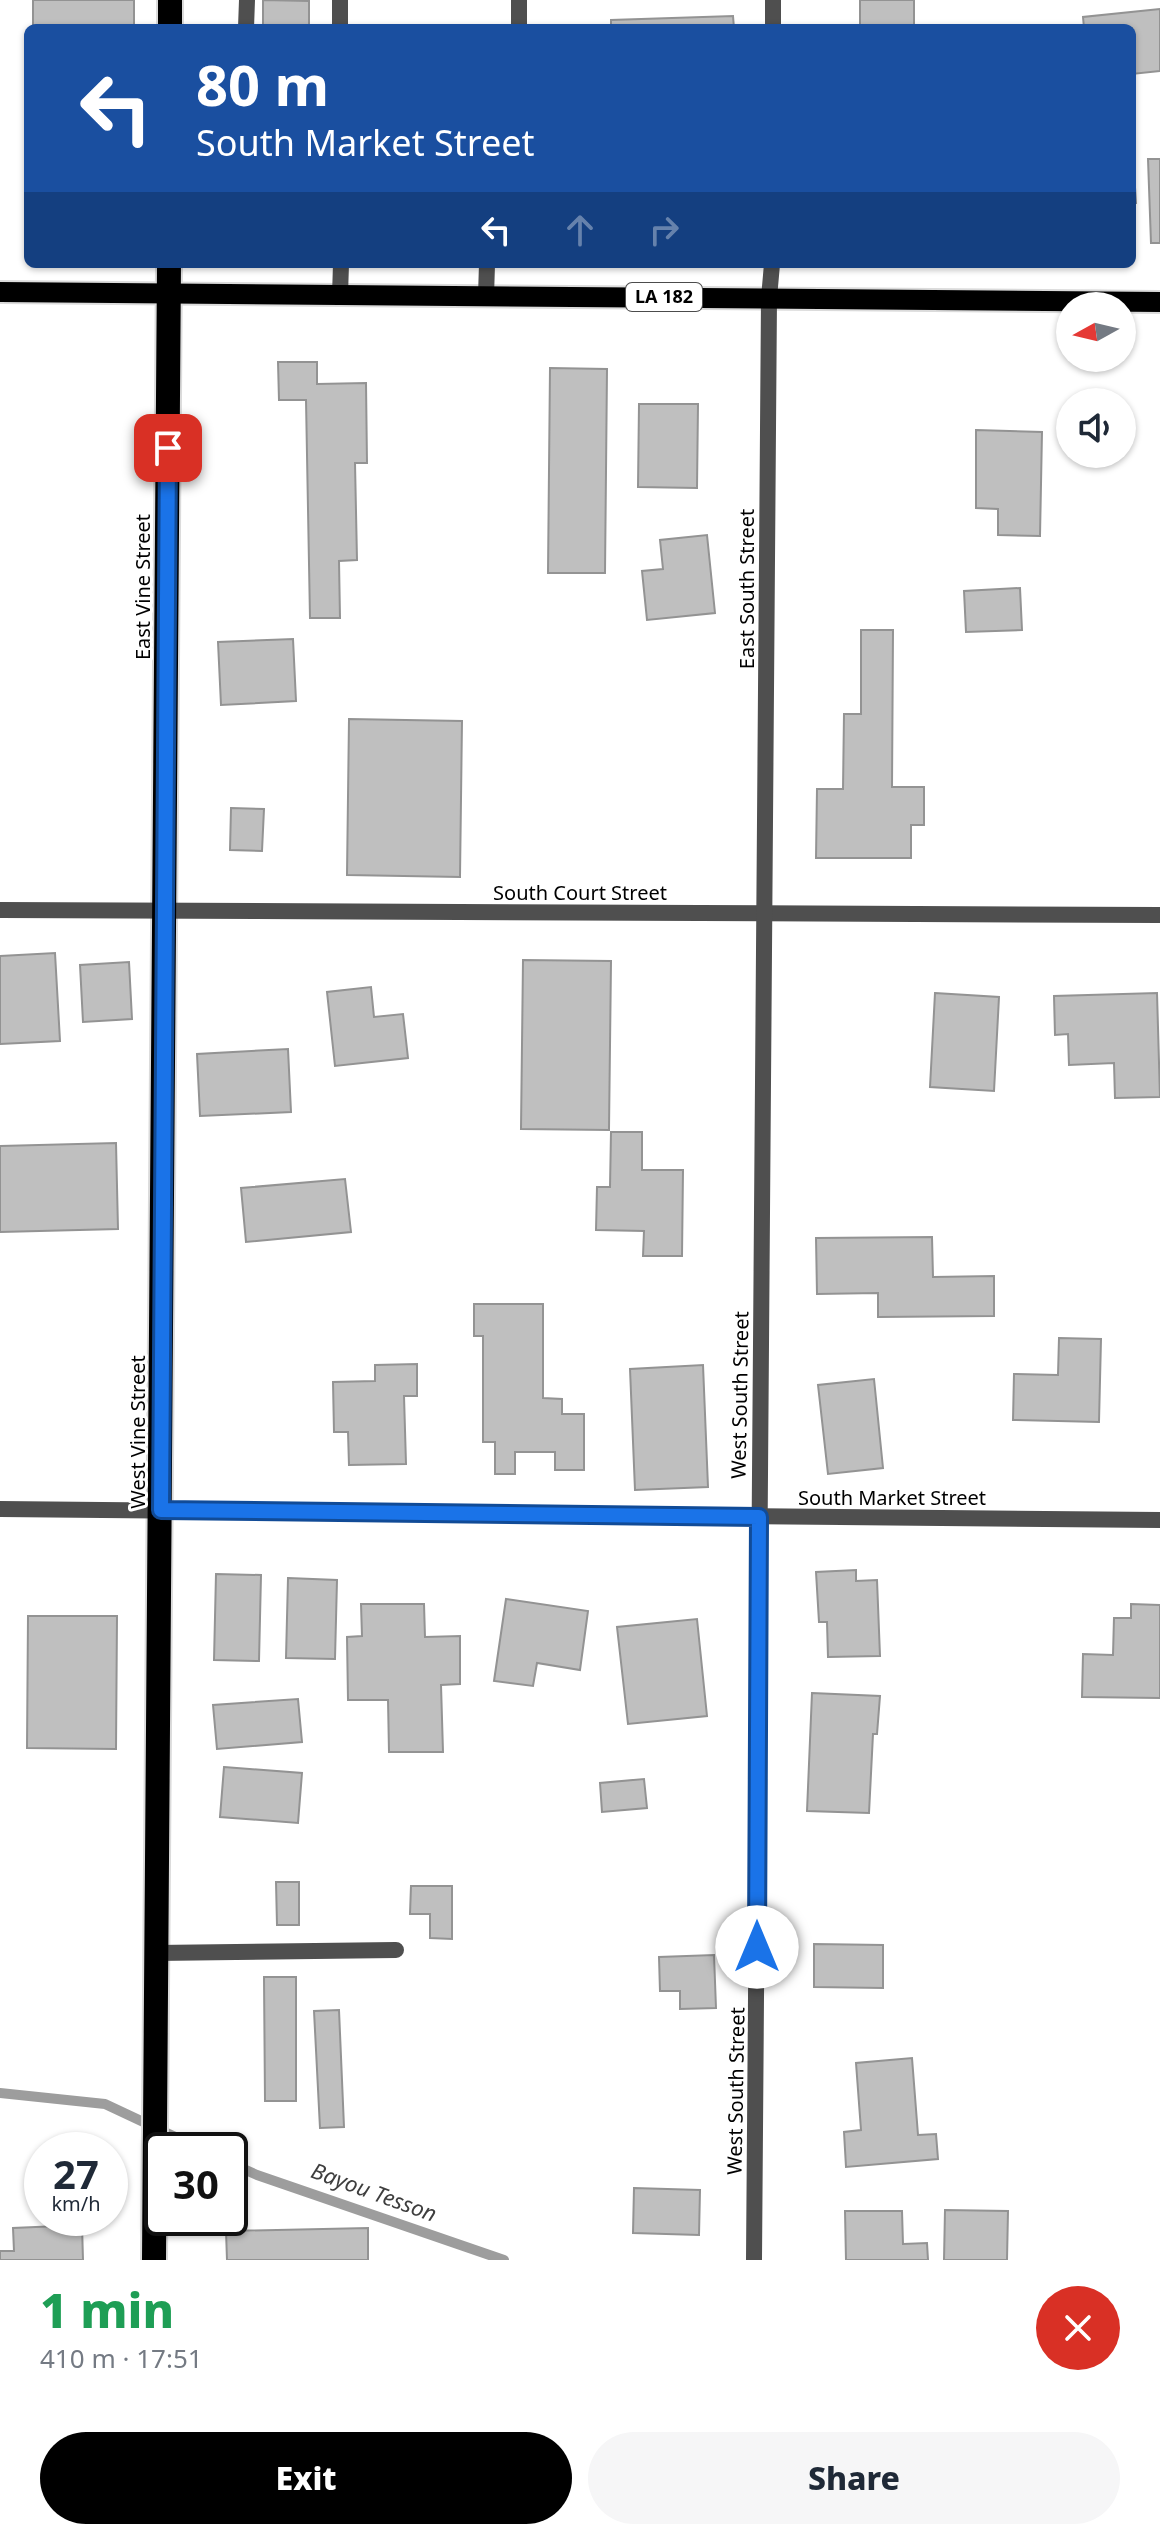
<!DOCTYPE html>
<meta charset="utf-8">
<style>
:root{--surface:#fff;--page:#f6f6f7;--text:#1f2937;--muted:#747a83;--accent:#000}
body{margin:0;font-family:"Noto Sans",sans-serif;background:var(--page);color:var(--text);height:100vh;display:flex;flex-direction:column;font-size:30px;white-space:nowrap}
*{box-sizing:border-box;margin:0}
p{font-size:26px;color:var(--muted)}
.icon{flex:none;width:44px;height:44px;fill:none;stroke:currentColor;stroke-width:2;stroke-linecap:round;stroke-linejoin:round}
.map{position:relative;height:2260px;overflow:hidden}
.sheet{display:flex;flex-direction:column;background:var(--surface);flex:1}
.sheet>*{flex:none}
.top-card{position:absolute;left:24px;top:24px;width:1112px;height:244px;border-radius:12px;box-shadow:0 2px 6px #0004;background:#1a4fa0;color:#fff;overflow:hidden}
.needle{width:52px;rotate:262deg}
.buttons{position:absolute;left:1056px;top:292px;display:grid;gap:16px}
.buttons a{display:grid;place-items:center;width:80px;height:80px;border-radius:50%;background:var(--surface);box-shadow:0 2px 6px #0004;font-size:40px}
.speed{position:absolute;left:24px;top:2132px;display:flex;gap:16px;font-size:40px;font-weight:700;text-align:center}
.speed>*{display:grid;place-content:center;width:104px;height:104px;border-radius:50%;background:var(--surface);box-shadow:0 2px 6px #0004;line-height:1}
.speed small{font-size:20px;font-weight:400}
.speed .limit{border:4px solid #111;border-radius:12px;background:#fff;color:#111}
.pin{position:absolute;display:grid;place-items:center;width:68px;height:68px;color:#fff;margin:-34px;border-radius:16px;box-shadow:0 4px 12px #0006}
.me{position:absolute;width:88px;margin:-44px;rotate:0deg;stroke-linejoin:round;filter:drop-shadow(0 0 6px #0008)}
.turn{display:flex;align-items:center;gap:28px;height:168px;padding:0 40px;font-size:36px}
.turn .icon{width:104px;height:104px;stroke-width:2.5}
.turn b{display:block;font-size:56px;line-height:68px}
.lanes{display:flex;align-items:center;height:76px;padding:0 40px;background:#0003;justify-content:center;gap:40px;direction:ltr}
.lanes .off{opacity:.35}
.round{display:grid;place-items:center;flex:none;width:84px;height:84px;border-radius:42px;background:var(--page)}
.headline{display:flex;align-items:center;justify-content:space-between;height:136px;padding:0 40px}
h1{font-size:48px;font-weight:800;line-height:60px;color:#1e9e55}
.primary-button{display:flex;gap:16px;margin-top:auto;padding:16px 40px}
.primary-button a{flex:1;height:92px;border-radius:48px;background:var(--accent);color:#fff;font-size:32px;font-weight:800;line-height:92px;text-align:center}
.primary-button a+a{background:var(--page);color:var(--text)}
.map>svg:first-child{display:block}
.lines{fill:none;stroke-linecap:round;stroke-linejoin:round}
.stream{stroke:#9d9d9d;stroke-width:10}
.building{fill:#bfbfbf;stroke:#939393;stroke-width:2}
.primary-casing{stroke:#dbdbdb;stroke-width:24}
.highway-casing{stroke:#dbdbdb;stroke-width:28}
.lane{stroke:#4f4f4f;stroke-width:16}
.street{stroke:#4f4f4f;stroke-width:16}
.primary{stroke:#000;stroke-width:20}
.highway{stroke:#000;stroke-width:24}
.route-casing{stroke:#114b97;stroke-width:20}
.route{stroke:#1a73e8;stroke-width:14}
.labels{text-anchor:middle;stroke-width:6;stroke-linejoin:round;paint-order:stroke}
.shield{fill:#fff;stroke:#4c4c4c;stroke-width:2}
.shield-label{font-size:18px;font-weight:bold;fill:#000}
.street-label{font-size:20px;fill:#000;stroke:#fff}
.water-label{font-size:22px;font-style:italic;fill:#3e3e3e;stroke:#fff}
</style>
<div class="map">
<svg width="1160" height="2260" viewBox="0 0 1160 2260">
<rect width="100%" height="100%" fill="#fff"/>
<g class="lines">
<g class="stream">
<polyline points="0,2093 105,2104 203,2150"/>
<polyline points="230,2163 257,2175 504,2260"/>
</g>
</g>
<g class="building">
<rect x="33" y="0" width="101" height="28"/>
<polygon points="263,0 309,1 309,28 263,28"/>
<rect x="860" y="0" width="54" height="28"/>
<polygon points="1160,9 1160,71 1132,74 1132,28 1084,28 1083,17"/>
<polygon points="733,16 734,28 611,28 611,20"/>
<polygon points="504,26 504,28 390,28"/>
<polygon points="1132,140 1136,203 1132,203"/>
<polygon points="1148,159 1160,159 1160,243 1151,243"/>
<polygon points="278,362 317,362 317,384 366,383 367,463 355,463 357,560 339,561 340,618 310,618 306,400 279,400"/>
<polygon points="550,368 607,369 605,573 548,573"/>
<polygon points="639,404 698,404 697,488 638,487"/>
<polygon points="976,430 1042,432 1040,536 998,535 998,509 976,508"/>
<polygon points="707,535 715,613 647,620 642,571 663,569 660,540"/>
<polygon points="1020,588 1022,630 966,632 964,591"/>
<polygon points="861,630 893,630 892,787 924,787 924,825 911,825 911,858 816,858 817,789 843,789 844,714 861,714"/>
<polygon points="293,639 296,701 221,705 218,642"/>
<polygon points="349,719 462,721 460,877 347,875"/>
<polygon points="231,808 264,809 262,851 230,850"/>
<polygon points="55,953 60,1041 0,1044 0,956"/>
<polygon points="523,960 611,961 609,1130 521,1129"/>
<polygon points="129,962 132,1019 83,1022 80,965"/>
<polygon points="371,987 374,1017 403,1014 408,1058 335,1066 327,992"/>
<polygon points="935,993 999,997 994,1091 930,1087"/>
<polygon points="1157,993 1160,1097 1115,1098 1114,1063 1069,1065 1068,1034 1055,1035 1054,996"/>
<polygon points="288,1049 291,1112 200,1116 197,1054"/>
<polygon points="611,1132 642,1132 642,1170 683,1170 682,1256 643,1256 644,1231 596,1230 597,1187 610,1187"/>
<polygon points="116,1143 118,1229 0,1232 0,1146"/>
<polygon points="345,1179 351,1232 246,1242 241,1188"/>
<polygon points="932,1237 933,1277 994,1276 994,1316 878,1317 878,1293 817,1294 816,1238"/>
<polygon points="474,1304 543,1304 543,1398 562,1399 562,1414 584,1414 584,1470 555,1470 555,1452 515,1452 515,1474 495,1474 495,1442 483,1442 483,1336 474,1336"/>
<polygon points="1059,1338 1101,1339 1099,1422 1013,1420 1014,1374 1058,1375"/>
<polygon points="417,1364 417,1396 404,1396 406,1464 349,1465 348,1432 334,1432 333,1382 375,1381 375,1365"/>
<polygon points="703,1365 708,1487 635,1490 630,1369"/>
<polygon points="874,1379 883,1468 828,1474 818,1385"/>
<polygon points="856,1570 856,1581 877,1580 880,1656 828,1657 827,1622 819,1622 816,1572"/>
<polygon points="216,1574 261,1575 259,1661 214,1660"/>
<polygon points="288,1578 337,1580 335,1659 286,1658"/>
<polygon points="506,1599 588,1611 580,1670 537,1663 533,1686 494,1681"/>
<polygon points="361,1604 424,1604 425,1637 460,1636 460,1684 441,1685 443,1752 389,1752 388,1700 348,1700 347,1637 362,1636"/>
<polygon points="1131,1604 1160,1605 1160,1698 1082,1697 1083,1654 1113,1655 1114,1618 1131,1618"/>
<polygon points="28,1616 117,1616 116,1749 27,1748"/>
<polygon points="697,1619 707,1716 628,1724 617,1627"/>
<polygon points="812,1693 880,1696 877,1734 873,1734 869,1813 807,1811"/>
<polygon points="298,1699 302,1742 217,1749 213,1705"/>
<polygon points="224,1767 302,1773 298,1823 220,1817"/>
<polygon points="644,1779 647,1808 602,1812 600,1783"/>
<polygon points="276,1882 299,1882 299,1925 277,1925"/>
<polygon points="411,1886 452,1886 452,1939 430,1938 430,1914 410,1914"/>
<polygon points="814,1944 883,1945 883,1988 814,1987"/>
<polygon points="714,1955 716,2008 680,2009 680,1991 660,1991 659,1957"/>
<polygon points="264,1977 296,1977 296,2101 265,2101"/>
<polygon points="339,2010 344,2127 320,2128 314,2011"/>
<polygon points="912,2058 918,2135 936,2134 938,2159 846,2167 844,2132 861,2130 856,2063"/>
<polygon points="634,2188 700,2190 699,2235 633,2233"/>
<polygon points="945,2210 1008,2211 1007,2260 944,2260"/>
<polygon points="845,2211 902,2211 903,2244 927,2243 928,2260 846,2260"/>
<polygon points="82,2225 83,2260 0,2260 0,2251 14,2251 13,2228"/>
<polygon points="368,2228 368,2260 227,2260 226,2231"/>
</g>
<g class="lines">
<g class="primary-casing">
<polyline id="primary" points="0,292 1160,302"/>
</g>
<g class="highway-casing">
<g id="highway">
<polyline points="170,28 170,0"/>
<polyline points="154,2260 169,264"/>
</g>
</g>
<g class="lane">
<polyline points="340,0 340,28"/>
<polyline points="519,0 519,28"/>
<polyline points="246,28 247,0"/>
<polyline points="340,295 341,264"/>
<polyline points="486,296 487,264"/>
</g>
<g class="street">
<polyline points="773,28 773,0"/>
<polyline points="0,910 1160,915"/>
<polyline points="0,1509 1160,1520"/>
<polyline points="156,1953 396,1950"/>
<polyline points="754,2260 769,298 772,264"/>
</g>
<use href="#primary" class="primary"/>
<use href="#highway" class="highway"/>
</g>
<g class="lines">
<g class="route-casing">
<polyline id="route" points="168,448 161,1510 759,1517 757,1947"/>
</g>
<use href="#route" class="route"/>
</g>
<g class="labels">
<rect class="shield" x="626" y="283" width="76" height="28" rx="6"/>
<g class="shield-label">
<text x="664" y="303">LA 182</text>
</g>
<g class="street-label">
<text transform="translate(143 587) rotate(-90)" y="7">East Vine Street</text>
<text transform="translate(747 589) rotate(-90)" y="7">East South Street</text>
<text x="580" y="900">South Court Street</text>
<text transform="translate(740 1395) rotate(-89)" y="7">West South Street</text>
<text transform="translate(138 1432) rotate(-90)" y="7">West Vine Street</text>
<text x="892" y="1505">South Market Street</text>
<text transform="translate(736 2091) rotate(-89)" y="7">West South Street</text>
</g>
<g class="water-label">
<text transform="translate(374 2192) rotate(20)" y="8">Bayou Tesson</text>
</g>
</g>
</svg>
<div class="buttons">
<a><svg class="needle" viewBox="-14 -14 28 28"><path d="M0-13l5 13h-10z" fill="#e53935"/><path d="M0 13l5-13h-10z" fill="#747a83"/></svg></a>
<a><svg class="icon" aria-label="sound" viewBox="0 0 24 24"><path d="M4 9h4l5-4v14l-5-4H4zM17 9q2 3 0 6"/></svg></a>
</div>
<div class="speed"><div>27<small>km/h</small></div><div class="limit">30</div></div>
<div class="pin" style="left:168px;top:448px;background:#d93025"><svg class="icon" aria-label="arrive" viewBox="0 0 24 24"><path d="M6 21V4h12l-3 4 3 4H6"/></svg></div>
<svg class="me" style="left:757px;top:1947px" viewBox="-20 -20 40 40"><circle r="19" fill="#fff"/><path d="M0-13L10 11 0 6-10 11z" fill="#1a73e8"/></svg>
<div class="top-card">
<div class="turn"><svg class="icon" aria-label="left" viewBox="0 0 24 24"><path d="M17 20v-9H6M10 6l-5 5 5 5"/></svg><div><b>80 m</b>South Market Street</div></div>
<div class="lanes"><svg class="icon" aria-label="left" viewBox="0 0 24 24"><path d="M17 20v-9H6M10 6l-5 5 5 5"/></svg><svg class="icon off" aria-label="ahead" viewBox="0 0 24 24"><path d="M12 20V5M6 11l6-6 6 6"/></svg><svg class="icon off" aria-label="right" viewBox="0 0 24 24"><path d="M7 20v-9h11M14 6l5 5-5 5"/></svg></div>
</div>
</div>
<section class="sheet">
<div class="headline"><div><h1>1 min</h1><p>410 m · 17:51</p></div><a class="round" style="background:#d93025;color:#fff"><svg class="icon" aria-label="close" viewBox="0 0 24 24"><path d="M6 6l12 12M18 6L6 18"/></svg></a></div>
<div class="primary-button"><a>Exit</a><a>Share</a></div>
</section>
